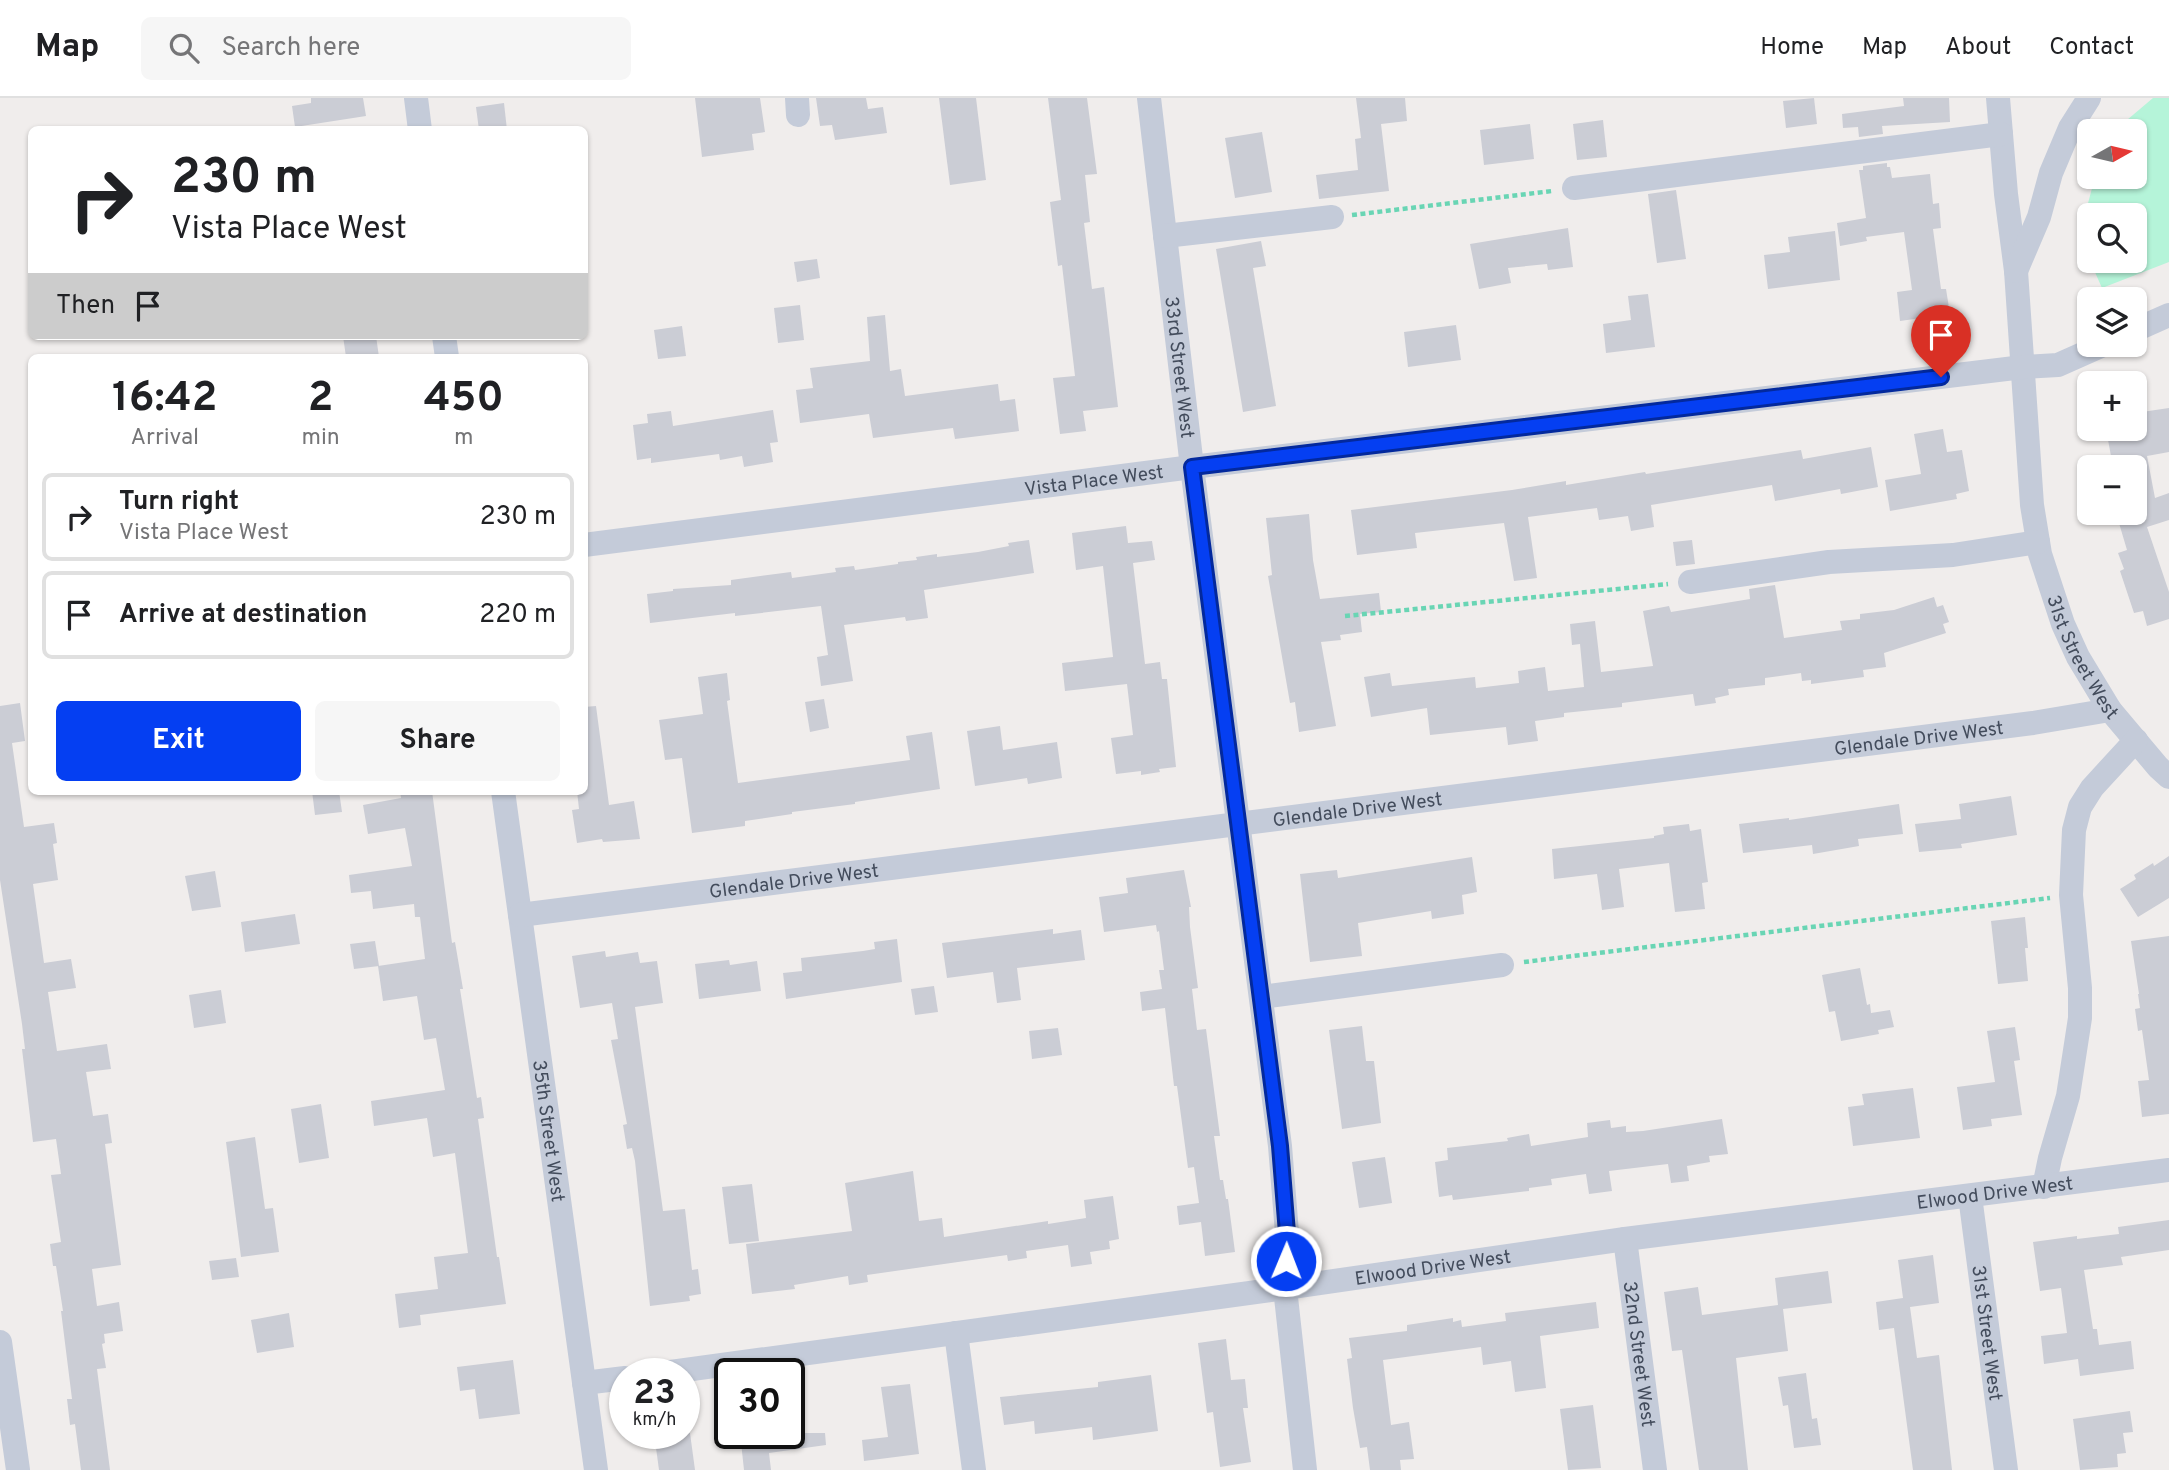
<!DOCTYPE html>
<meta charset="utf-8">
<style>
:root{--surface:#fff;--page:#f6f6f6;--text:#202124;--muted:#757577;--line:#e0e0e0;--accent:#053ff2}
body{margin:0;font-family:Overpass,sans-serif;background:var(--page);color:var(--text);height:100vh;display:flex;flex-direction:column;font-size:26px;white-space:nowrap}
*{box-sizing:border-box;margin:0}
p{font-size:23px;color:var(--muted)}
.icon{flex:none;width:38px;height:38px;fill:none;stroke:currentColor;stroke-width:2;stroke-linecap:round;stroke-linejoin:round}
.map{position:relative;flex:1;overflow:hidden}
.sheet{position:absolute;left:28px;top:256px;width:560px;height:441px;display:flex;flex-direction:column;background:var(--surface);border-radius:10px;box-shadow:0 2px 5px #0004}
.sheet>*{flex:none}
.hud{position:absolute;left:28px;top:28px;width:560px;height:214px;border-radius:10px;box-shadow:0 2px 5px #0004;background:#fff;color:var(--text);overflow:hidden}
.needle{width:46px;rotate:82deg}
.controls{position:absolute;left:2077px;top:21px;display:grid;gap:14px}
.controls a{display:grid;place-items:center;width:70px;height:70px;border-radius:10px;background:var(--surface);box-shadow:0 2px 5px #0004;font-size:35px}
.speed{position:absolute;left:609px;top:1260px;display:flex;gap:14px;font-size:35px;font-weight:700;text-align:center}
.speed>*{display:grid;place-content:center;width:91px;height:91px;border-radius:50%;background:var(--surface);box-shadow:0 2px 5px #0004;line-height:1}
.speed small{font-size:18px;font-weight:400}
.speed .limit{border:4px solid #111;border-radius:10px;background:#fff;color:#111}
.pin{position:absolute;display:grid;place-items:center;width:60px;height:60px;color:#fff;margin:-72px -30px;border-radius:50% 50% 50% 0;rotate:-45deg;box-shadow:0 0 7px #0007}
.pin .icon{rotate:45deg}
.me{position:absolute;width:77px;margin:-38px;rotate:1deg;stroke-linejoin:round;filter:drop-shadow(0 0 5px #0008)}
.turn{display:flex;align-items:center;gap:24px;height:147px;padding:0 28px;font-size:32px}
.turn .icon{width:91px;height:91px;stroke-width:2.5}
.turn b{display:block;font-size:49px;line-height:60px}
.then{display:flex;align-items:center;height:66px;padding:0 28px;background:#0003;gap:14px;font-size:26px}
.eta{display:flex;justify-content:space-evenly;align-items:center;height:119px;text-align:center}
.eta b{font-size:42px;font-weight:700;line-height:49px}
.button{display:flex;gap:14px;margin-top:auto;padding:14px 28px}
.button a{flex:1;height:80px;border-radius:10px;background:var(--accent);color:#fff;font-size:28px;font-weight:700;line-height:80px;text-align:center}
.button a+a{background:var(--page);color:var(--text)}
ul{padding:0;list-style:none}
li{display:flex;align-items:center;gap:21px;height:88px;margin:0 14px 10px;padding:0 14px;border:4px solid var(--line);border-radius:10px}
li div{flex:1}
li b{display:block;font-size:26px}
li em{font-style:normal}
header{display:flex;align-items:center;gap:42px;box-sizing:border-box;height:98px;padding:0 35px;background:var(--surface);border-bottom:2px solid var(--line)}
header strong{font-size:33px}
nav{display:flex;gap:38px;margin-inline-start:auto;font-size:24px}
.search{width:490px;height:63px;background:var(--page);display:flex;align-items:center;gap:18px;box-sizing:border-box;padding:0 24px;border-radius:10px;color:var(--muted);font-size:26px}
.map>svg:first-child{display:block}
.green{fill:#b5f4d9}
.building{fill:#cbcdd5}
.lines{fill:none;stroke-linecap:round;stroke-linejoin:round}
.path{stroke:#69d5b4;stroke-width:4.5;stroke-dasharray:5 3.5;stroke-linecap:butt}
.minor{stroke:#c4cbd9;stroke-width:24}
.route-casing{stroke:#03299d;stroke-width:18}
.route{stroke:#053ff2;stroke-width:12}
.labels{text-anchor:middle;stroke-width:5;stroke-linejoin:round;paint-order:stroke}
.street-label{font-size:19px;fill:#434c5c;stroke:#fff}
</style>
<header>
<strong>Map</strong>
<div class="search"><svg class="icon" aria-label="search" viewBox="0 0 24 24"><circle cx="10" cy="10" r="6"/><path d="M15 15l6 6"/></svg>Search here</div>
<nav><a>Home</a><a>Map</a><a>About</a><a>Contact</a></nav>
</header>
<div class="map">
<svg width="2169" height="1372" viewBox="0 0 2169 1372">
<rect width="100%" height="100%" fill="#f0edec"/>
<polygon class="green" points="2153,0 2169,0 2169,164 2102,190 2090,163 2135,163 2135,117 2090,117 2090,163 2079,139 2095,79 2135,79 2135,33 2114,33"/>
<g class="building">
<polygon points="311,0 363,0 366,18 295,29 292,8 311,5"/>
<polygon points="695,0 760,0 765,34 752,36 754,52 702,59"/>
<polygon points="816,0 866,0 868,11 883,9 887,35 835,42 832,27 820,28"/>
<polygon points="939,0 976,0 986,82 950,87"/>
<polygon points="1048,0 1087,0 1097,76 1085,77 1090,124 1084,125 1092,191 1104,189 1118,309 1083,313 1086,333 1060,336 1053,280 1075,278 1062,167 1058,168 1050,104 1061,102"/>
<polygon points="1356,0 1405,0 1407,23 1381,26 1389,93 1319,101 1316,77 1358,72 1355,41 1361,40"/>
<polygon points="1814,0 1817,26 1786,30 1783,3"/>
<polygon points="1903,0 1949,0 1950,24 1882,28 1883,36 1859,39 1858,29 1843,30 1842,16 1904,8"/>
<polygon points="504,5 507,32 479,32 476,9"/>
<polygon points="1603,22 1607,59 1577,62 1573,26"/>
<polygon points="1530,26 1534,61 1484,67 1480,32"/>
<polygon points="1262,34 1272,94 1235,100 1225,40"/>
<polygon points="1887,65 1887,69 1890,69 1892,80 1930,76 1933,106 1939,105 1941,130 1933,131 1941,191 1946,191 1950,216 1900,223 1897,194 1912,192 1904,134 1866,139 1867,143 1840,148 1837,125 1866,120 1859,72 1863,72 1863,68"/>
<polygon points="1676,92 1686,161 1657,165 1648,96"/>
<polygon points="1568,130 1573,169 1548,172 1547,166 1508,170 1511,185 1479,191 1470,146"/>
<polygon points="1835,133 1840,182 1768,191 1764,157 1790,154 1788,139"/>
<polygon points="1261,143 1266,168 1253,170 1276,308 1243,314 1216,151"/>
<polygon points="817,161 820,180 797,184 794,164"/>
<polygon points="1648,196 1655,249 1606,255 1603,226 1631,222 1628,198"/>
<polygon points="800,207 804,242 778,245 774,210"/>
<polygon points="885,217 890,273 901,271 905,298 998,286 1000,303 1015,301 1019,333 955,341 953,330 873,340 869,316 800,325 796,292 813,290 810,270 870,263 867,219"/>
<polygon points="1456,227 1461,262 1408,269 1404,234"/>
<polygon points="682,228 686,258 658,261 654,232"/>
<polygon points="343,238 376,238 379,259 346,259"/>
<polygon points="2169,310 2169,354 2147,358 2155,400 2169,395 2169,422 2147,429 2169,494 2169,521 2147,528 2143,513 2134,515 2120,473 2124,471 2118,455 2127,452 2116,415 2135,415 2135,369 2113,369 2106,331 2135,331 2135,315"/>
<polygon points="773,312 778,344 770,345 773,364 744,369 742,358 720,362 719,356 651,365 651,360 637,362 633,327 648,325 647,316 671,313 673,328"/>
<polygon points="1943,331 1947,354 1962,352 1969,393 1956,396 1957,401 1890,413 1885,382 1921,376 1914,336"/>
<polygon points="1871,349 1878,389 1841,396 1840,391 1775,403 1772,387 1651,407 1654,429 1631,433 1628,418 1599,422 1597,410 1528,419 1537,480 1514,483 1504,425 1415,435 1417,450 1357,457 1351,412 1512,392 1566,383 1566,387 1645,374 1646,376 1801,352 1803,361"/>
<polygon points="1309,416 1313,462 1320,501 1379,495 1381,514 1360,516 1362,534 1340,537 1341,542 1321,544 1336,628 1299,634 1295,604 1290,605 1268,478 1272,477 1266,420"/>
<polygon points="1126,428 1128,445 1152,443 1155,462 1133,465 1145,566 1160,564 1162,581 1167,581 1176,669 1159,671 1160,674 1141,677 1141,673 1116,676 1111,640 1133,637 1127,586 1065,593 1062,565 1113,559 1103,468 1076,472 1072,435"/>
<polygon points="1029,442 1034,475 924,492 928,520 906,523 905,519 844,527 853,583 821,588 817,559 828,557 821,508 735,518 735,515 650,525 647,496 673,493 673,491 731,487 731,482 791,474 792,480 836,474 835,470 854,468 855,472 898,466 898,464 917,462 916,459 937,456 937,459 978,454 1009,448 1008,445"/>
<polygon points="1692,442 1695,466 1676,468 1673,444"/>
<polygon points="1775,487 1784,540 1842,532 1840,523 1860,521 1860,516 1894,512 1934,499 1937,509 1943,507 1949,524 1943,526 1946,535 1884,555 1886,569 1863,572 1864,579 1811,586 1811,582 1802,583 1801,575 1765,580 1765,587 1728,591 1729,597 1715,600 1716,605 1695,608 1693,596 1622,605 1622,609 1564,615 1564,619 1535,623 1538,643 1508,647 1506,629 1430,637 1427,610 1371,619 1364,579 1390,575 1392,588 1475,579 1476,590 1519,585 1518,573 1545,569 1548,593 1584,589 1580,546 1572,547 1570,526 1595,523 1601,574 1653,568 1643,513 1669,508 1671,514 1750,501 1749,491"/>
<polygon points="727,575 730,602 727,603 738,685 910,662 906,638 932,634 940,691 855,704 855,706 792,714 792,716 745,723 745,728 692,735 682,660 665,662 659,622 703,616 698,579"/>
<polygon points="824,601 829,630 810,634 805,604"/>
<polygon points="20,605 25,643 12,645 24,729 54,725 57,745 53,746 58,782 33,786 44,865 71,861 76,890 48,894 57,953 107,946 111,971 86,974 93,1018 108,1016 112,1045 105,1046 121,1167 92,1171 97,1208 119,1204 123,1233 104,1236 105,1245 102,1246 106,1270 97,1271 110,1372 81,1372 75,1326 70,1327 67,1301 72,1301 61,1213 63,1213 56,1168 53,1168 50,1146 61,1144 51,1077 61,1076 56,1041 33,1044 22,951 25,951 22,926 0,782 0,608"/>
<polygon points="596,608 609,707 634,703 640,741 603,744 602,741 577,745 572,712 579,711 577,693 584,693 584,609"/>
<polygon points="1000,628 1003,652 1057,644 1062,680 1028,686 1027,680 975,688 967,633"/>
<polygon points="312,693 339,693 342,714 315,717"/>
<polygon points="400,693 432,693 452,845 455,844 463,891 460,891 477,1000 481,999 484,1020 478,1021 497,1159 499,1159 506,1206 420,1217 421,1227 399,1230 395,1196 438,1191 434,1159 468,1155 455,1055 433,1059 427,1020 374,1028 371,1003 445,992 436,940 424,942 417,898 383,903 378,868 425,861 420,819 415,819 414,806 373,811 371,793 351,795 349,777 412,768 405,730 368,736 363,707 401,700"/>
<polygon points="2011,698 2017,737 1961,746 1962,750 1919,754 1915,726 1961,721 1959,706"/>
<polygon points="1899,706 1903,736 1858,741 1859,748 1813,756 1812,747 1743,755 1739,726 1789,720 1789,722"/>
<polygon points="1689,726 1690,733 1701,731 1708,784 1702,785 1705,811 1675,814 1669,765 1619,771 1624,809 1602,812 1597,776 1554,781 1552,751 1654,740 1654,738 1664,736 1663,729"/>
<polygon points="2169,758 2169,800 2138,819 2120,791 2136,781 2134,777 2153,765 2154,768"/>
<polygon points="1472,759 1477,794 1462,797 1464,816 1432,821 1431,813 1358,825 1362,858 1310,864 1300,776 1337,772 1338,780"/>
<polygon points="1184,772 1191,809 1189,809 1190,829 1198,890 1192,891 1197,932 1206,931 1220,1038 1214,1038 1220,1082 1223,1082 1226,1101 1228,1101 1235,1154 1205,1158 1201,1124 1179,1127 1177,1108 1199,1105 1194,1069 1188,1070 1177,988 1174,988 1165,910 1142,913 1140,894 1162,891 1159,872 1164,872 1159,833 1157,834 1156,827 1104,834 1099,799 1128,795 1126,780"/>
<polygon points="215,773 221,809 192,813 185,778"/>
<polygon points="295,816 300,846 245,854 241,824"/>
<polygon points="2025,819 2028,850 2025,850 2028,883 1998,886 1991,823"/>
<polygon points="1053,831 1053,836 1081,832 1085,862 1017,870 1021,902 997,905 993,874 947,880 942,845"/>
<polygon points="2169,838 2169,1016 2142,1019 2138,983 2149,982 2142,932 2138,933 2135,911 2140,910 2138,896 2139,896 2131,843"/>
<polygon points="897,841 902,884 786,901 783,875 802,873 801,860 863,853 875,851 874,844"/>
<polygon points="375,843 379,868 354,871 350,846"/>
<polygon points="605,853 606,859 638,854 640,865 657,863 663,905 635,909 663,1113 685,1111 692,1172 698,1171 701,1196 689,1198 690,1203 650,1208 635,1063 632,1050 627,1051 623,1027 627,1026 611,942 618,941 612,905 580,910 572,858"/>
<polygon points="729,862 730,867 757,863 761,893 699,901 695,866"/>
<polygon points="1860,870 1867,907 1870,906 1871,915 1890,912 1894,929 1878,932 1879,936 1841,943 1835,913 1829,914 1822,877"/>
<polygon points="934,888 938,914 915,917 911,891"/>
<polygon points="221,892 226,925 194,930 189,897"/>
<polygon points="1362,928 1366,963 1374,963 1381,1025 1342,1031 1329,932"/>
<polygon points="2015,929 2020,962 2014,963 2022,1017 1991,1021 1992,1028 1963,1032 1957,989 1995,984 1987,933"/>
<polygon points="1058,930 1062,957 1032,961 1029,933"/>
<polygon points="1913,990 1920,1040 1853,1048 1848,1009 1864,1007 1862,996"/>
<polygon points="321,1006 329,1060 299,1065 291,1011"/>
<polygon points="1722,1021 1728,1056 1709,1058 1710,1064 1687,1068 1689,1083 1671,1085 1668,1066 1609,1073 1612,1093 1589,1096 1586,1076 1551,1081 1552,1087 1529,1090 1529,1093 1453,1102 1452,1097 1439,1099 1435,1064 1448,1062 1447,1050 1508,1043 1507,1040 1529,1036 1531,1048 1588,1039 1587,1025 1610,1022 1611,1030 1626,1028 1626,1034 1643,1033"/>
<polygon points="255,1039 265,1111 273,1110 279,1154 241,1159 226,1044"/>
<polygon points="1385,1059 1392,1105 1359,1110 1352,1064"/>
<polygon points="913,1073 919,1123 942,1120 944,1139 1048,1123 1048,1126 1086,1120 1084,1102 1113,1098 1119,1141 1109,1143 1110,1151 1090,1154 1092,1166 1071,1169 1068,1147 1026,1153 1027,1160 1008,1163 1007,1157 867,1177 868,1184 849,1187 848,1178 794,1187 795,1191 752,1196 746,1146 852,1133 845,1085"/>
<polygon points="752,1086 759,1143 729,1146 722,1089"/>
<polygon points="2169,1122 2169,1152 2121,1159 2123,1167 2084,1172 2093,1231 2097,1231 2099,1247 2131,1243 2134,1271 2080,1278 2078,1261 2044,1266 2041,1238 2067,1235 2061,1190 2040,1193 2033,1144 2077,1138 2077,1141 2119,1136 2118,1129"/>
<polygon points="1933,1157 1939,1205 1910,1209 1917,1260 1939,1257 1952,1372 1913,1372 1894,1230 1879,1232 1876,1204 1903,1200 1898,1162"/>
<polygon points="236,1160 239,1179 212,1182 209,1163"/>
<polygon points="1828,1173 1832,1205 1783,1211 1788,1253 1736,1260 1748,1372 1699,1372 1682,1252 1672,1253 1664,1194 1698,1189 1702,1217 1778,1207 1775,1180"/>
<polygon points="1596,1204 1599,1230 1540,1238 1546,1290 1515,1294 1511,1263 1483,1267 1481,1249 1383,1262 1391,1327 1409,1324 1414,1361 1400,1362 1401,1372 1370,1372 1367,1349 1360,1350 1353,1310 1347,1261 1352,1260 1349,1240 1407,1233 1407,1227 1453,1220 1453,1224 1461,1222 1462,1229 1506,1223 1505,1215"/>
<polygon points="289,1215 294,1249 257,1255 251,1222"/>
<polygon points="1226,1241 1231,1282 1245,1281 1248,1310 1243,1310 1251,1364 1220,1369 1213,1314 1207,1315 1198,1245"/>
<polygon points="513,1262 520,1316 479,1321 475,1291 460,1293 457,1269"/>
<polygon points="1806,1275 1812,1321 1817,1320 1821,1347 1794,1350 1788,1307 1783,1308 1778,1279"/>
<polygon points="1151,1277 1158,1333 1093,1342 1092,1329 1035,1336 1034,1323 1004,1327 1000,1299 1098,1289 1098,1284"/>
<polygon points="910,1286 919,1356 864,1363 862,1342 888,1339 881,1289"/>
<polygon points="1593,1307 1601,1370 1568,1372 1560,1311"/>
<polygon points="2130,1313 2133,1334 2123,1335 2126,1355 2117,1356 2118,1369 2080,1372 2073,1321"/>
<polygon points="654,1335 690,1335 695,1372 659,1372"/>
<polygon points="740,1335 825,1335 826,1347 769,1355 771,1372 744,1372"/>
</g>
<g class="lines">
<g class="path">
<polyline points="1352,117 1552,93"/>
<polyline points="1345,518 1668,486"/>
<polyline points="1524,864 2050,800"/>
</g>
<g class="minor">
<polyline points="416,0 420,32"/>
<polyline points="797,0 798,17"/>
<path id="s1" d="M1149,0L1192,369L1280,1048L1287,1135L1285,1190L1305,1372"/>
<path id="s2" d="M1998,0L2006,96L2016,173L2032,407L2040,456L2063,526L2078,559L2110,612L2158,669L2169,679"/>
<polyline points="1574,90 2001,36"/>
<polyline points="1165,138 1332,119"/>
<polyline points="2016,173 2039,119 2051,75 2070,30 2089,0"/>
<polyline points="2135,232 2169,217"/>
<polyline points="444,238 447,259"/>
<path id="s3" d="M584,447L1192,369L2023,269L2058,267L2103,247"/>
<polyline points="1690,484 1829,464 1953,457 2038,444"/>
<path id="s4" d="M503,693L596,1372"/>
<path id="s5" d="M520,817L2033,625L2110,612"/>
<polyline points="1262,899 1502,867"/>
<polyline points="2044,1089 2050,1060 2068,998 2080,920 2080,890 2071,797 2074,732 2080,709 2092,690 2136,642"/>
<path id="s6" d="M1970,1098L2006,1372"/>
<path id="s7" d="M1625,1141L1655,1372"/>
<polyline points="956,1235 974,1372"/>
<polyline points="0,1244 18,1372"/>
<path id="s8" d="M656,1276L1285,1190L1625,1141L2169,1072"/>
<polyline points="584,1285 625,1280"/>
</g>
</g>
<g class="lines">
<g class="route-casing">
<polyline id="route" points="1286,1163 1287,1135 1280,1048 1192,369 1941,279"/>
</g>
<use href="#route" class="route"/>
</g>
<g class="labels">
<g class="street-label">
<text dy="7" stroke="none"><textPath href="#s1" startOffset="271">33rd Street West</textPath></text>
<text dy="7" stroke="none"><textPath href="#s3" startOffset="514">Vista Place West</textPath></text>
<text dy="7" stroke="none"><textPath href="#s2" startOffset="570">31st Street West</textPath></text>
<text dy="7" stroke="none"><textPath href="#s5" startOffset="1410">Glendale Drive West</textPath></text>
<text dy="7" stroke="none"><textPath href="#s5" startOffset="844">Glendale Drive West</textPath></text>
<text dy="7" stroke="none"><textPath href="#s5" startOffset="276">Glendale Drive West</textPath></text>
<text dy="7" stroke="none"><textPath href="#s4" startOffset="343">35th Street West</textPath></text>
<text dy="7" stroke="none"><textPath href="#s8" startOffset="1351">Elwood Drive West</textPath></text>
<text dy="7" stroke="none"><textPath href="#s8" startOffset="784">Elwood Drive West</textPath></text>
<text dy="7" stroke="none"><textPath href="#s6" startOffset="138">31st Street West</textPath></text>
<text dy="7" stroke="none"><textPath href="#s7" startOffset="116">32nd Street West</textPath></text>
</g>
</g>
</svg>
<div class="controls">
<a><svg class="needle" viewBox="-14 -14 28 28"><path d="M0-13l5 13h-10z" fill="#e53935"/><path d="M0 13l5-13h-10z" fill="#757577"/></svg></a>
<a><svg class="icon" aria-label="search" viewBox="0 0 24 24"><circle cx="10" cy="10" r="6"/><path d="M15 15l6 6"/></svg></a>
<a><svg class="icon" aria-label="layers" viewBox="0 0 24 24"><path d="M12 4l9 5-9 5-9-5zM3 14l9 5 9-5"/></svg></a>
<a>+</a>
<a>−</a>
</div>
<div class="speed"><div>23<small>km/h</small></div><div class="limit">30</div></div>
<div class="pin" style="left:1941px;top:279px;background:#d93025"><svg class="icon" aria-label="arrive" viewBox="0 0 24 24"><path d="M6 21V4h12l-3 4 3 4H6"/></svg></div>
<svg class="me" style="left:1286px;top:1163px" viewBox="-20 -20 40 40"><circle r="17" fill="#053ff2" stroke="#fff" stroke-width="3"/><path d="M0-11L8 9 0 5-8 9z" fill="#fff"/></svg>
<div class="hud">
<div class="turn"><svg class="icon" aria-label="right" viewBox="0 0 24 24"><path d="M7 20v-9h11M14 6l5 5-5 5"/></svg><div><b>230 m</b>Vista Place West</div></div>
<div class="then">Then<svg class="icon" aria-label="arrive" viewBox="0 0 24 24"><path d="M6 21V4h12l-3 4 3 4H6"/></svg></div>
</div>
<section class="sheet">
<div class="eta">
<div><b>16:42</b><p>Arrival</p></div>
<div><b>2</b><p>min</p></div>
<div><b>450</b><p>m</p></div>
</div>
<ul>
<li><svg class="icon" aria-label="right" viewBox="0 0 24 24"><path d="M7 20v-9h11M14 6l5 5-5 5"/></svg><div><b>Turn right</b><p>Vista Place West</p></div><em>230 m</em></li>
<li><svg class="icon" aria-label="arrive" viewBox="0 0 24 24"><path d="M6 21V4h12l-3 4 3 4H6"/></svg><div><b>Arrive at destination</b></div><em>220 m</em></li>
</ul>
<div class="button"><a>Exit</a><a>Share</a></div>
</section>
</div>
